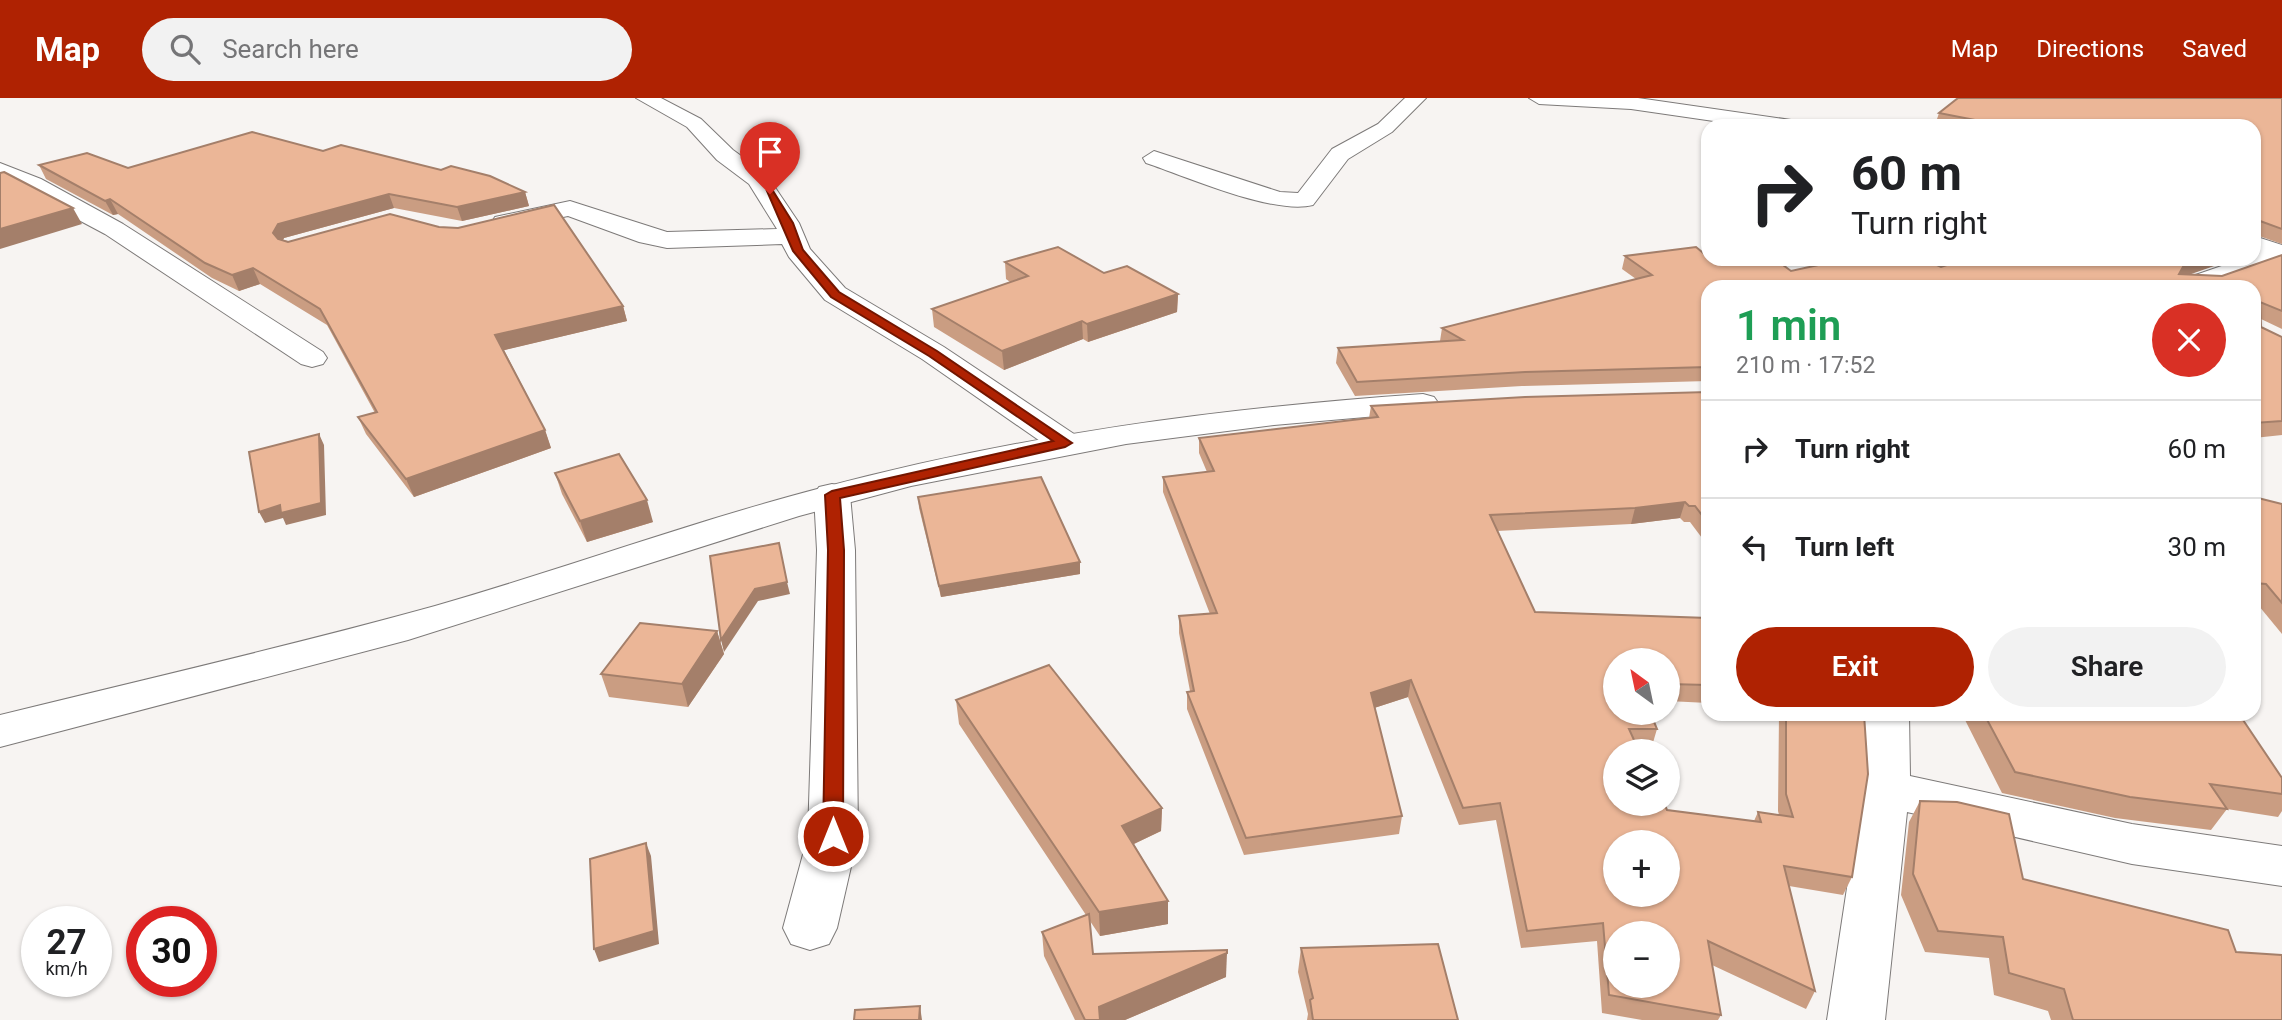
<!DOCTYPE html>
<meta charset="utf-8">
<style>
:root{--surface:#fff;--page:#f2f2f2;--text:#202124;--muted:#757577;--line:#e0e0e0;--accent:#af2202}
body{margin:0;font-family:Roboto,sans-serif;background:var(--page);color:var(--text);height:100vh;display:flex;flex-direction:column;font-size:26px;white-space:nowrap}
*{box-sizing:border-box;margin:0}
p{font-size:23px;color:var(--muted)}
.icon{flex:none;width:38px;height:38px;fill:none;stroke:currentColor;stroke-width:2;stroke-linecap:round;stroke-linejoin:round}
.map{position:relative;flex:1;overflow:hidden}
.drawer{position:absolute;left:1701px;top:182px;width:560px;height:441px;display:flex;flex-direction:column;background:var(--surface);border-radius:21px;box-shadow:0 2px 5px #0004}
.drawer>*{flex:none}
.guide{position:absolute;left:1701px;top:21px;width:560px;height:147px;border-radius:21px;box-shadow:0 2px 5px #0004;background:#fff;color:var(--text);overflow:hidden}
.needle{width:46px;rotate:327deg}
.tools{position:absolute;left:1603px;top:550px;display:grid;gap:14px}
.tools a{display:grid;place-items:center;width:77px;height:77px;border-radius:50%;background:var(--surface);box-shadow:0 2px 5px #0004;font-size:35px}
.speed{position:absolute;left:21px;top:808px;display:flex;gap:14px;font-size:35px;font-weight:700;text-align:center}
.speed>*{display:grid;place-content:center;width:91px;height:91px;border-radius:50%;background:var(--surface);box-shadow:0 2px 5px #0004;line-height:1}
.speed small{font-size:18px;font-weight:400}
.speed .limit{border:10px solid #d22;background:#fff;color:#111}
.pin{position:absolute;display:grid;place-items:center;width:60px;height:60px;color:#fff;margin:-72px -30px;border-radius:50% 50% 50% 0;rotate:-45deg;box-shadow:0 0 7px #0007}
.pin .icon{rotate:45deg}
.me{position:absolute;width:77px;margin:-38px;rotate:0deg;stroke-linejoin:round;filter:drop-shadow(0 0 5px #0008)}
.turn{display:flex;align-items:center;gap:24px;height:147px;padding:0 35px;font-size:32px}
.turn .icon{width:91px;height:91px;stroke-width:2.5}
.turn b{display:block;font-size:49px;line-height:60px}
.round{display:grid;place-items:center;flex:none;width:74px;height:74px;border-radius:37px;background:var(--page)}
.summary{display:flex;align-items:center;justify-content:space-between;height:119px;padding:0 35px}
h1{font-size:42px;font-weight:600;line-height:52px;color:#1e9e55}
.cta{display:flex;gap:14px;margin-top:auto;padding:14px 35px}
.cta a{flex:1;height:80px;border-radius:42px;background:var(--accent);color:#fff;font-size:28px;font-weight:600;line-height:80px;text-align:center}
.cta a+a{background:var(--page);color:var(--text)}
ul{padding:0;list-style:none}
li{display:flex;align-items:center;gap:21px;height:98px;padding:0 35px;border-top:2px solid var(--line)}
li div{flex:1}
li b{display:block;font-size:26px}
li em{font-style:normal}
header{display:flex;align-items:center;gap:42px;box-sizing:border-box;height:98px;padding:0 35px;background:var(--accent);color:#fff}
header strong{font-size:33px}
nav{display:flex;gap:38px;margin-inline-start:auto;font-size:24px}
.search{width:490px;height:63px;background:var(--page);display:flex;align-items:center;gap:18px;box-sizing:border-box;padding:0 24px;border-radius:38px;color:var(--muted);font-size:26px}
.map>svg:first-child{display:block}
.lines{fill:none;stroke-linecap:round;stroke-linejoin:round}
.minor-casing{stroke:#7d7a79;stroke-width:2}
.tertiary-casing{stroke:#7d7a79;stroke-width:2}
.minor{fill:#fff;fill-rule:evenodd}
.tertiary{fill:#fff;fill-rule:evenodd}
.wall{fill:#ca9d82}
.shaded-wall{fill:#a47f6a}
.building{fill:#ebb697;stroke:#a47f6a;stroke-width:2;fill-rule:evenodd}
.route{fill:#af2202;stroke:#721601;stroke-width:2}
</style>
<header>
<strong>Map</strong>
<div class="search"><svg class="icon" aria-label="search" viewBox="0 0 24 24"><circle cx="10" cy="10" r="6"/><path d="M15 15l6 6"/></svg>Search here</div>
<nav><a>Map</a><a>Directions</a><a>Saved</a></nav>
</header>
<div class="map">
<svg width="2282" height="922" viewBox="0 0 2282 922">
<rect width="100%" height="100%" fill="#f7f4f2"/>
<g class="lines">
<g class="minor-casing">
<g id="minor">
<polygon points="636,0 661,0 701,21 733,52 766,76 799,125 810,151 845,190 944,249 1077,338 1082,345 1077,352 1065,355 1053,352 922,261 825,202 789,159 782,146 667,150 639,144 568,118 504,131 495,129 492,124 495,119 570,103 667,134 777,131 749,86 717,62 687,29"/>
<path d="M1405,0H1426L1392,34L1348,61L1313,107C1273,117 1188,79 1146,65L1143,60L1154,53L1280,94L1298,95L1332,51L1378,26Z"/>
<polygon points="1529,0 1638,0 1791,22 1801,28 1748,28 1631,11 1539,6"/>
<polygon points="0,65 41,81 123,126 323,254 327,260 323,266 312,269 301,266 105,136 0,80"/>
<polygon points="2254,138 2282,147 2282,163 2254,154"/>
<polygon points="832,386 845,389 850,397 855,452 858,738 837,830 829,846 810,852 791,846 783,830 808,738 817,452 814,397 819,389"/>
<polygon points="1865,616 1909,616 1910,678 2132,726 2282,748 2282,788 2132,766 1907,714 1885,922 1827,922 1862,691"/>
</g>
</g>
<g class="tertiary-casing">
<g id="tertiary">
<polygon points="2282,148 2282,165 2214,189 2174,189 2178,183 2242,161 2254,161 2254,157"/>
<path d="M1423,296L1434,299L1439,306L1434,313L1274,327L1126,346L911,388L799,418L408,542L0,649V617C145,581 291,548 435,508C564,471 691,424 821,390C1019,337 1219,310 1423,296Z"/>
</g>
</g>
<use href="#minor" class="minor"/>
<use href="#tertiary" class="tertiary"/>
</g>
<g class="wall">
<polygon points="2282,0 2282,146 2259,138 2259,145 2254,154 2254,28 1943,28 1935,27 1939,15"/>
<polygon points="323,53 525,94 529,108 462,123 394,110 284,140 283,142 623,208 627,223 504,252 545,332 551,350 414,399 366,336 358,319 375,315 327,227 260,186 239,193 212,180 118,116 113,117 46,81 39,67 128,70"/>
<polygon points="2282,157 2282,231 2261,221 2261,229 2282,239 2282,337 2254,340 2254,189 1708,189 1708,283 1522,288 1355,298 1336,265 1338,250 1440,243 1442,230 1636,181 1622,171 1625,158 1715,164 1791,173 1941,169 1965,161 2234,161 2189,176 2222,178"/>
<polygon points="1005,164 1104,175 1178,196 1177,214 1088,244 1083,241 1004,272 934,229 932,211 1010,184 1006,181"/>
<polygon points="1708,294 1708,448 1690,424 1684,424 1680,420 1631,426 1497,433 1535,514 1708,520 1708,605 1668,603 1668,562 1615,562 1657,631 1652,648 1637,649 1667,712 1754,723 1758,714 1779,717 1778,713 1779,616 1864,616 1852,779 1843,797 1789,788 1815,893 1806,911 1712,867 1721,917 1718,922 1642,922 1602,915 1597,843 1521,850 1496,722 1459,727 1408,599 1374,610 1402,718 1399,736 1244,757 1187,611 1187,594 1190,593 1179,535 1179,518 1210,516 1163,394 1163,379 1207,374 1199,355 1199,340 1369,320 1371,308"/>
<polygon points="555,375 653,424 587,444 562,396"/>
<polygon points="918,399 1080,464 1080,476 941,499 919,410"/>
<polygon points="2254,399 2282,406 2282,536 2254,502"/>
<polygon points="717,533 724,556 688,609 609,599 601,576"/>
<polygon points="956,602 1162,710 1161,733 1134,746 1168,803 1168,826 1100,838 1090,823 1093,856 1226,879 1125,922 1075,922 1044,858 1042,834 1086,817 959,626"/>
<polygon points="1962,616 2239,616 2282,680 2282,713 2278,719 2227,711 2211,732 2115,720 2002,695"/>
<polygon points="1920,703 2023,781 2236,854 2282,922 2051,922 2048,913 1994,897 1989,860 1925,854 1901,797 1909,724"/>
<polygon points="1301,850 1458,922 1307,922 1308,916 1298,874"/>
</g>
<g class="shaded-wall">
<polygon points="525,94 529,108 462,123 457,109"/>
<polygon points="389,96 394,110 284,140 279,150 273,135 278,126"/>
<polygon points="110,101 118,116 113,117 105,103"/>
<polygon points="73,110 82,126 0,151 0,131"/>
<polygon points="2203,161 2234,161 2177,181 2172,189 2184,167"/>
<polygon points="253,170 260,186 239,193 232,177"/>
<polygon points="1178,196 1177,214 1088,244 1087,226"/>
<polygon points="623,208 627,223 501,253 495,237"/>
<polygon points="1082,223 1083,241 1004,272 1002,253"/>
<polygon points="545,332 551,350 414,399 406,381"/>
<polygon points="319,336 324,347 326,417 286,427 283,420 265,425 259,414"/>
<polygon points="647,402 653,424 587,444 580,423"/>
<polygon points="1685,404 1680,420 1631,426 1635,410"/>
<polygon points="1080,464 1080,476 941,499 939,488"/>
<polygon points="787,484 790,496 758,503 724,554 721,542 755,491"/>
<polygon points="717,533 724,556 688,609 682,586"/>
<polygon points="1411,582 1408,599 1368,612 1371,595"/>
<polygon points="1162,710 1161,733 1123,751 1122,728"/>
<polygon points="646,745 651,758 659,846 599,864 594,851"/>
<polygon points="1168,803 1168,826 1100,838 1099,814"/>
<polygon points="1227,855 1226,879 1125,922 1099,922 1099,909"/>
<polygon points="920,908 922,922 919,922"/>
</g>
<g class="building">
<polygon points="1958,0 2282,0 2282,131 2260,123 2259,145 2254,145 2254,28 1984,28 1990,25 1939,15"/>
<polygon points="252,34 323,53 341,47 441,72 451,68 490,78 525,94 457,109 389,96 278,126 273,135 278,141 288,144 390,116 439,129 458,130 554,107 623,208 495,237 545,332 406,381 358,319 377,314 320,211 253,170 232,177 205,165 110,101 105,103 39,67 87,55 128,70"/>
<polygon points="4,74 73,110 0,131 0,75"/>
<polygon points="1058,149 1104,175 1127,168 1178,196 1087,226 1082,223 1002,253 932,211 1028,178 1005,164"/>
<polygon points="1696,149 1708,159 1708,161 1711,161 1715,164 1745,161 1775,161 1791,173 1846,161 1924,161 1941,169 1965,161 2203,161 2184,167 2179,176 2222,178 2282,157 2282,213 2260,204 2261,229 2282,239 2282,323 2254,325 2254,189 1708,189 1708,269 1525,274 1357,284 1338,250 1463,242 1442,230 1652,177 1625,158"/>
<path d="M1708,294V425L1695,408H1689L1685,404L1635,410L1490,417L1535,514L1708,520V587L1668,586V562H1615V614H1650L1657,631H1629L1639,653H1615V705H1664L1667,712L1761,724L1758,714L1793,719L1786,696V616H1864L1868,676L1852,779L1784,768L1815,893L1708,843L1721,917L1609,897L1603,825L1527,833L1500,705L1463,710L1411,582L1371,595L1402,718L1246,740L1187,594L1194,593L1179,518L1217,515L1163,379L1214,373L1199,340L1378,319L1371,308L1525,299ZM1615,744H1668V796H1615ZM1615,835H1668V887H1615Z"/>
<polygon points="319,336 321,405 281,415 280,407 259,414 249,354"/>
<polygon points="619,356 647,402 580,423 555,375"/>
<polygon points="1041,379 1080,464 939,488 918,399"/>
<polygon points="2254,399 2282,406 2282,505 2266,486 2254,485"/>
<polygon points="779,445 787,484 755,491 721,542 710,458"/>
<polygon points="640,525 717,533 682,586 601,576"/>
<polygon points="1049,567 1162,710 1122,728 1168,803 1099,814 956,602"/>
<polygon points="1984,616 2239,616 2282,680 2282,696 2210,686 2227,711 2130,699 2015,674"/>
<polygon points="1920,703 1957,704 2009,716 2023,781 2228,832 2236,854 2282,857 2282,922 2073,922 2064,891 2009,875 2003,839 1938,833 1913,776"/>
<polygon points="646,745 654,833 594,851 590,761"/>
<polygon points="1089,816 1093,856 1227,852 1227,855 1099,909 1100,922 1085,922 1042,834"/>
<polygon points="1438,846 1458,922 1313,922 1310,902 1313,900 1301,850"/>
<polygon points="920,908 919,922 854,922 855,912"/>
</g>
<polygon class="route" points="767,93 773,93 793,125 803,152 839,194 937,253 1072,345 1065,349 840,400 844,452 843,738 840,744 826,744 823,738 828,452 825,397 832,393 1053,343 929,258 831,199 793,153"/>
</svg>
<div class="tools">
<a><svg class="needle" viewBox="-14 -14 28 28"><path d="M0-13l5 13h-10z" fill="#e53935"/><path d="M0 13l5-13h-10z" fill="#757577"/></svg></a>
<a><svg class="icon" aria-label="layers" viewBox="0 0 24 24"><path d="M12 4l9 5-9 5-9-5zM3 14l9 5 9-5"/></svg></a>
<a>+</a>
<a>−</a>
</div>
<div class="speed"><div>27<small>km/h</small></div><div class="limit">30</div></div>
<div class="pin" style="left:770px;top:96px;background:#d93025"><svg class="icon" aria-label="arrive" viewBox="0 0 24 24"><path d="M6 21V4h12l-3 4 3 4H6"/></svg></div>
<svg class="me" style="left:833px;top:738px" viewBox="-20 -20 40 40"><circle r="17" fill="#af2202" stroke="#fff" stroke-width="3"/><path d="M0-11L8 9 0 5-8 9z" fill="#fff"/></svg>
<div class="guide">
<div class="turn"><svg class="icon" aria-label="right" viewBox="0 0 24 24"><path d="M7 20v-9h11M14 6l5 5-5 5"/></svg><div><b>60 m</b>Turn right</div></div>
</div>
<section class="drawer">
<div class="summary"><div><h1>1 min</h1><p>210 m · 17:52</p></div><a class="round" style="background:#d93025;color:#fff"><svg class="icon" aria-label="close" viewBox="0 0 24 24"><path d="M6 6l12 12M18 6L6 18"/></svg></a></div>
<ul>
<li><svg class="icon" aria-label="right" viewBox="0 0 24 24"><path d="M7 20v-9h11M14 6l5 5-5 5"/></svg><div><b>Turn right</b></div><em>60 m</em></li>
<li><svg class="icon" aria-label="left" viewBox="0 0 24 24"><path d="M17 20v-9H6M10 6l-5 5 5 5"/></svg><div><b>Turn left</b></div><em>30 m</em></li>
</ul>
<div class="cta"><a>Exit</a><a>Share</a></div>
</section>
</div>
